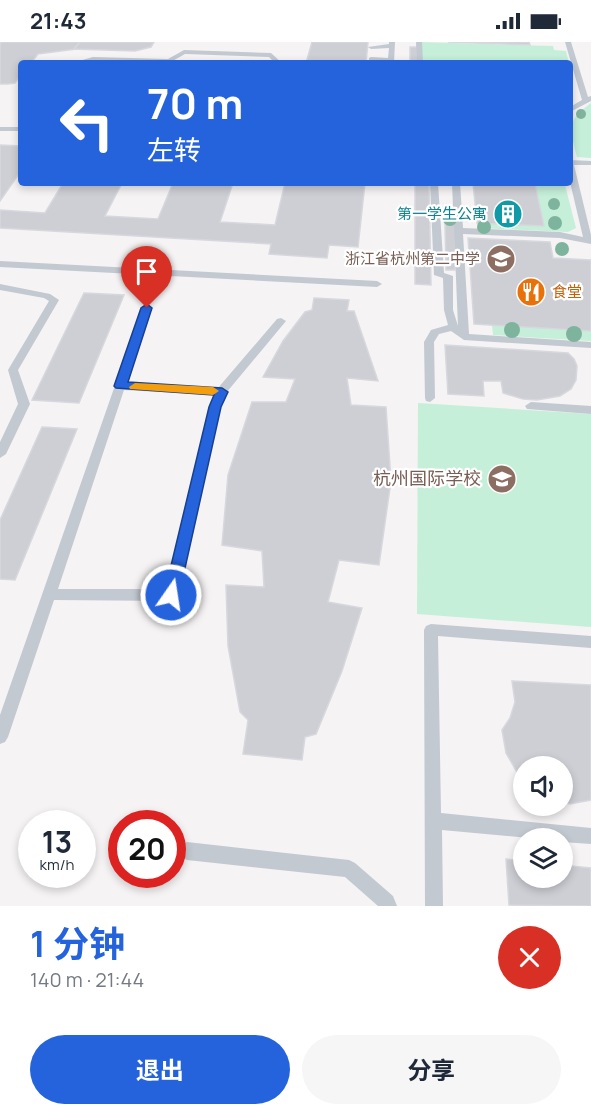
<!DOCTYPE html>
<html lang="zh">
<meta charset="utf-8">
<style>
:root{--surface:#fff;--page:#f6f6f7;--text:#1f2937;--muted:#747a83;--accent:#2563dd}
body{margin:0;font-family:Manrope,"Noto Sans SC",sans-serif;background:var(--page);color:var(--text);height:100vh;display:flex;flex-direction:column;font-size:22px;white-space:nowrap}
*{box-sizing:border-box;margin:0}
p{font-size:20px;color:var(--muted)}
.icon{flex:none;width:33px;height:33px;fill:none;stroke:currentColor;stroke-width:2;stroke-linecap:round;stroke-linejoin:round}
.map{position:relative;height:864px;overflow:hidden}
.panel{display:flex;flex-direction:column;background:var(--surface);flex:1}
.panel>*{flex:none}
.guide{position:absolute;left:18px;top:18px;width:555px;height:126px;border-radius:6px;box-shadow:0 3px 9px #0003;background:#2563dd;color:#fff;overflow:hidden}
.controls{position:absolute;left:513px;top:714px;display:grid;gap:12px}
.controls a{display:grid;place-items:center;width:60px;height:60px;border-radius:50%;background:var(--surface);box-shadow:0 3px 9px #0003;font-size:30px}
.speed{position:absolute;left:18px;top:768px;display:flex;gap:12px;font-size:30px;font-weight:700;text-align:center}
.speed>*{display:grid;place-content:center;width:78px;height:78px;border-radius:50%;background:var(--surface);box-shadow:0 3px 9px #0003;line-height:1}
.speed small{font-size:15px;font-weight:400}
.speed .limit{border:9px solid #d22;background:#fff;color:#111}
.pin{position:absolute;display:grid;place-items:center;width:51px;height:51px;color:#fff;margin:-62px -26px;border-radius:50% 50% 50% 0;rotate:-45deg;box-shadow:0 0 6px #0007}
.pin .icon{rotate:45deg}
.me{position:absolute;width:66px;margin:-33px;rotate:13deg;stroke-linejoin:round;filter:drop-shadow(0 0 4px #0008)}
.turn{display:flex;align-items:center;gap:21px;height:126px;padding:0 30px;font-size:27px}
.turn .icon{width:78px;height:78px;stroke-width:2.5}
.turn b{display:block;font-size:42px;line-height:51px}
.round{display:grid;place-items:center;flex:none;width:63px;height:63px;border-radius:32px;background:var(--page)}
.overview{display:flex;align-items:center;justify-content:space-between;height:102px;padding:0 30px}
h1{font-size:36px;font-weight:700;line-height:45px;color:var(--accent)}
.action{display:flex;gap:12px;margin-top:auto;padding:12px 30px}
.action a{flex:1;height:69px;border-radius:36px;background:var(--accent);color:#fff;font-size:24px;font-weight:700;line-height:69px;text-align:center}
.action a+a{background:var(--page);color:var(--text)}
.status{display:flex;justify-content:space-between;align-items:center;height:42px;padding:0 30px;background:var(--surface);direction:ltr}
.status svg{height:16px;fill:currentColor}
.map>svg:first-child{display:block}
.green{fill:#c5efd9}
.building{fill:#cdcfd5;stroke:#d7d8de;stroke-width:1.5}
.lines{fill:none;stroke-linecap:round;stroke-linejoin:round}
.service{fill:#c2c9d1;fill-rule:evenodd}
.tree{fill:#7eb49e}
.route{fill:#2563dd;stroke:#184090;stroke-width:1.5}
.slow{fill:#f59e0b}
.labels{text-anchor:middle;stroke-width:4.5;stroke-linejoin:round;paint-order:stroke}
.far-culture-label{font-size:15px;fill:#0d838f;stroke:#fff;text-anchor:end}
.far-education-label{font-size:15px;fill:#785e54;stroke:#fff;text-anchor:end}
.far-food-label{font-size:15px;fill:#c56008;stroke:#fff;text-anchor:start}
.education-label{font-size:18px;fill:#785e54;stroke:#fff;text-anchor:end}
</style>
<div class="status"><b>21:43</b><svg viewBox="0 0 49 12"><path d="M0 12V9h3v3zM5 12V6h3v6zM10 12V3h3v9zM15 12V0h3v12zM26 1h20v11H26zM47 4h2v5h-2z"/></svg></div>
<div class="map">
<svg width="591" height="864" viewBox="0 0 591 864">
<rect width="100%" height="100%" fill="#f5f3f3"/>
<g class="green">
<polygon points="419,0 553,4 554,8 566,9 569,21 420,21"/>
<path d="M591,61V116L577,115C570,86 565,80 591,61Z"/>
<polygon points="535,141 565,143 576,186 568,190 478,186 477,181 543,184"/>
<polygon points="492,283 591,289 591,299 493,293"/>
<polygon points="418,361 591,372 591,585 417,572"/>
</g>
<g class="building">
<polygon points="3,0 80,0 74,7 76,7 38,12 31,21 21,21 21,33 15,41 8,42 0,42 0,1"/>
<polygon points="80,0 154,0 151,5 135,9 74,7"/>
<polygon points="312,0 368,0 366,21 306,21"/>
<polygon points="448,0 529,0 530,3"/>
<polygon points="410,5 417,5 418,21 410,21"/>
<polygon points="0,103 21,104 21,129 0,159"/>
<polygon points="63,141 122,141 105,174 158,177 173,141 233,141 220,180 275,183 285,141 365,141 358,205 329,203 327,216 269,212 271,202 0,186 0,168 45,171"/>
<polygon points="415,141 429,141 431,243 415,242"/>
<polygon points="473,141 535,141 544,184 477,181"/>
<polygon points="445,182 455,182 455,228 446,228"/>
<polygon points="468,196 550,200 553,216 591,218 591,289 474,282"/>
<polygon points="84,251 124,253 79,361 32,358"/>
<polygon points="314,256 349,258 347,269 354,269 378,339 347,336 351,363 386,365 391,439 379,523 339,518 328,560 362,566 342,629 316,692 305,695 302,718 243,712 248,678 240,670 228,604 226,543 264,545 262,509 222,503 228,433 252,360 286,360 295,337 263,335 283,299 305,270 312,268"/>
<polygon points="445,303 568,311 574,317 577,324 576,338 571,347 560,354 537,358 523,357 503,351 501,339 483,339 484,354 448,352"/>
<polygon points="42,385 77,387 15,538 0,537 0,478"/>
<polygon points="512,639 591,643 591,758 570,762 562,760 562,724 524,724 522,739 506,711 502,688 510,676 515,660"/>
<polygon points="506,817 524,819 524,836 562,836 562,823 591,826 591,864 509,863"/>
</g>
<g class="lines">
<g class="service">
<polygon points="389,0 395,0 394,21 369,18 369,16 371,15 388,16 389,6 371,7 368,5 389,2"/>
<polygon points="416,0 422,0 423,21 417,21"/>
<polygon points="565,0 571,0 588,55 591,54 591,59 570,70 570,65 582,58"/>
<polygon points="184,8 271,11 282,21 275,21 269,15 185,12 169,21 93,19 72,21 93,15 168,17"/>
<rect x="0" y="85" width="21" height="4"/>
<polygon points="570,118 591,119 591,123 574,123 591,193 591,202 560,196 463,192 469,292 591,300 591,306 464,298 451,289 439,292 434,300 435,356 430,360 426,359 425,356 424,300 431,288 448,283 444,268 443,236 434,233 430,141 438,141 444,231 453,234 453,268 458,284 452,141 460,141 463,186 560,190 583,195 570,140"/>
<polygon points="0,219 377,239 382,242 377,245 0,225"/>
<polygon points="0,242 50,252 59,258 18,328 30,362 6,412 0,416 0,400 18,362 8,328 49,259 44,256 0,248"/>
<path d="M147,263L152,266L127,341L218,346L277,277L281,276L286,279L226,351L221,365L176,557L171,559L54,558L8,695L5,700L0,702V673L142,266ZM124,348L214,353L209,365L166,547H58Z"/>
<polygon points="531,360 591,364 591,372 527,367 525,364"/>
<polygon points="431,582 591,594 591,606 438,594 441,771 591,786 591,802 562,800 562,796 529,796 442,788 443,864 425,864 424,588 426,584"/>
<polygon points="187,800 349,818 355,821 393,854 397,864 378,864 345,835 187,818 181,815 178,809 181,803"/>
</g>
</g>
<g class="tree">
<circle cx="581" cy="72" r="5"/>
<circle cx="554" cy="162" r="6"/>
<circle cx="450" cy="177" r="7"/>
<circle cx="555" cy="181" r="7"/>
<circle cx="484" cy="185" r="7"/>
<circle cx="562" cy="207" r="7"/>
<circle cx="512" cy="288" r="8"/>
<circle cx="574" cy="292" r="8"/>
</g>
<polygon class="route" points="147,262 152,266 128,340 222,346 228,350 221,365 179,553 177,557 171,559 166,557 164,553 209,365 214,353 116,346 114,344 141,266"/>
<polygon class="slow" points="135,341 213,345 219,349 213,353 130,347 129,345"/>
<defs>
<g id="building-disc" transform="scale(1.5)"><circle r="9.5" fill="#0f9aa8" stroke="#fff"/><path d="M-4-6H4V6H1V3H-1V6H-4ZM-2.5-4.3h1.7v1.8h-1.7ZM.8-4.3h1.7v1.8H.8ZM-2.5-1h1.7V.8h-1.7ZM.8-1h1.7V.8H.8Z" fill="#fff"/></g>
<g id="school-disc" transform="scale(1.5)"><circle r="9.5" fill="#8d6e63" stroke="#fff"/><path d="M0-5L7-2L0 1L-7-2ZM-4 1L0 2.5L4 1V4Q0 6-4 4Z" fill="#fff"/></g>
<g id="restaurant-disc" transform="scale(1.5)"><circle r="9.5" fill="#e8710a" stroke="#fff"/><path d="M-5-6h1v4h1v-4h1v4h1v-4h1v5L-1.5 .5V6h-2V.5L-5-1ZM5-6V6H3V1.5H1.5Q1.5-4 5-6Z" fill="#fff"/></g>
</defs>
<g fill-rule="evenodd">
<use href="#building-disc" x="508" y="172"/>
<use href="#school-disc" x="501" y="217"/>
<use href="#restaurant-disc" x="531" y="250"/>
<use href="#school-disc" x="502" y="437"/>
</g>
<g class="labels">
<g class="far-culture-label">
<text x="487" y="177">第一学生公寓</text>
</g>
<g class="far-education-label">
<text x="480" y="222">浙江省杭州第二中学</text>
</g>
<g class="far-food-label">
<text x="552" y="255">食堂</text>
</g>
<g class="education-label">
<text x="481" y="443">杭州国际学校</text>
</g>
</g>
</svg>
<div class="controls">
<a><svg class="icon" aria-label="sound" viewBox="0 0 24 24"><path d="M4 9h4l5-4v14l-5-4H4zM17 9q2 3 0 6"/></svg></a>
<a><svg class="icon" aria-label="layers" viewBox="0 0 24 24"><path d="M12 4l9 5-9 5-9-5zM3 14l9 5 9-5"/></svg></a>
</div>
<div class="speed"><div>13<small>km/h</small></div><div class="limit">20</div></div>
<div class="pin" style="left:147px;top:266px;background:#d93025"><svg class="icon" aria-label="arrive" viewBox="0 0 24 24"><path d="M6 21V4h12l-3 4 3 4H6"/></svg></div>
<svg class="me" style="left:171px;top:553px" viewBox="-20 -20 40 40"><circle r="17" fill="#2563dd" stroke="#fff" stroke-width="3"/><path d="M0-11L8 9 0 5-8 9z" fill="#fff"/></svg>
<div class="guide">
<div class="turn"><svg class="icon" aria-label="left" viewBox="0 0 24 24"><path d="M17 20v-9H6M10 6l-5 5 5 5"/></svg><div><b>70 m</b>左转</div></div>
</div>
</div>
<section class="panel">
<div class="overview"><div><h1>1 分钟</h1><p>140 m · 21:44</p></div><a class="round" style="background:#d93025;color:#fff"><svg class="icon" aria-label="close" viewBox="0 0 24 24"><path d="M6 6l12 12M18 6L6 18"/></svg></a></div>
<div class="action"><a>退出</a><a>分享</a></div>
</section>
